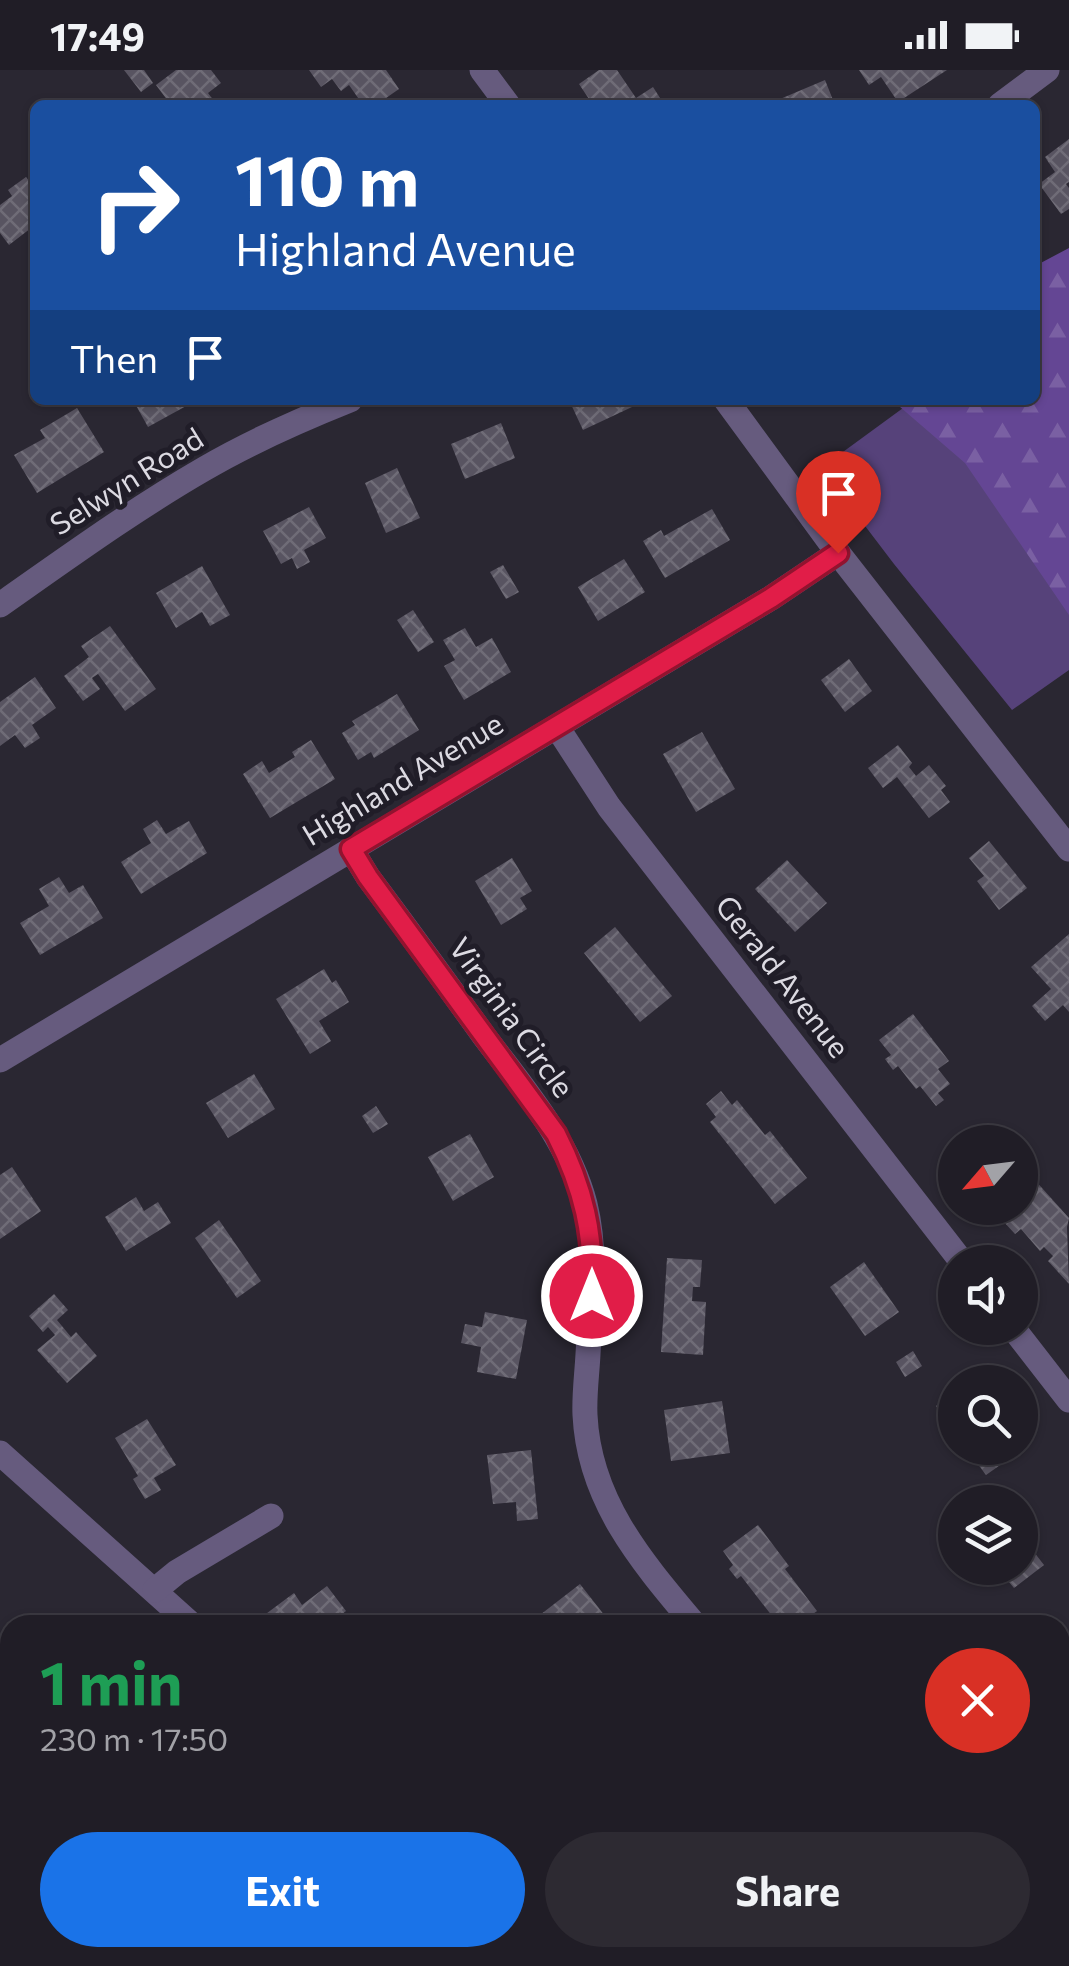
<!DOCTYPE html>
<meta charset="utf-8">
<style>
:root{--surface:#201d26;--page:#2d2a32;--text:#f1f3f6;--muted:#a2a2a7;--line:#3d3b43;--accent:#1a73e8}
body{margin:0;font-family:Commissioner,sans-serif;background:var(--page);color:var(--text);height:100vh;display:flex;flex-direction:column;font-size:38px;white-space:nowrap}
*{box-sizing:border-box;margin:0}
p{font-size:32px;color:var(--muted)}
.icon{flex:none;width:55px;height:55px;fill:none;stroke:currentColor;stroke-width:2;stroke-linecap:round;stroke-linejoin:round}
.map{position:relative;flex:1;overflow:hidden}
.side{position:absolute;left:0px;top:1545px;width:1070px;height:352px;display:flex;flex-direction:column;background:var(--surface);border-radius:30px 30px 0 0;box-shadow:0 2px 8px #0004,0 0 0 2px var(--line)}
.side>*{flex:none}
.top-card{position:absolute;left:30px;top:30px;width:1010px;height:305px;border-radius:15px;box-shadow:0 2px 8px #0004,0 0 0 2px var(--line);background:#1a4fa0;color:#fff;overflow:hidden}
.needle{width:65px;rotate:242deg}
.tools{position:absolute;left:938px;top:1055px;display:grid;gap:20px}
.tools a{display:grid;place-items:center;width:100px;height:100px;border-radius:50%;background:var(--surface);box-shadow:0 2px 8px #0004,0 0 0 2px var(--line);font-size:50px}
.pin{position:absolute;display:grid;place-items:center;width:85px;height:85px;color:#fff;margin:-102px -42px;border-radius:50% 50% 50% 0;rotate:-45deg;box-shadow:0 0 10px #0007}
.pin .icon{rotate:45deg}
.me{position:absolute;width:110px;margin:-55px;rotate:0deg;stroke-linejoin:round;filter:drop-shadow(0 0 8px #0008)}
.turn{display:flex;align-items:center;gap:35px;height:210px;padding:0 40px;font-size:45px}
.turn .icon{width:130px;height:130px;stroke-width:2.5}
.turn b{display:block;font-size:70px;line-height:85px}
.then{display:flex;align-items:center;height:95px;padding:0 40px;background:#0003;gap:20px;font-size:38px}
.round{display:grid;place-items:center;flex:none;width:105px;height:105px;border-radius:52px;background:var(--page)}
.summary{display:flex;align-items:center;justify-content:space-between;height:170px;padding:0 40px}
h1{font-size:60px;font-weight:700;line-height:75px;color:#1e9e55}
.action{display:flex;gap:20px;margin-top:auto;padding:20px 40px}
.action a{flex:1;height:115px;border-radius:60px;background:var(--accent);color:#fff;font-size:40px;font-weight:700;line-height:115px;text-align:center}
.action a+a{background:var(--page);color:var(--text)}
.status{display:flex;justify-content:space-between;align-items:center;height:70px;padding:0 50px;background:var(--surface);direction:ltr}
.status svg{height:28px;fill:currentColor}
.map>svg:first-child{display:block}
.green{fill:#56427a}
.forest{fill:url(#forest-firs)}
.building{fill:url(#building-cross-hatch)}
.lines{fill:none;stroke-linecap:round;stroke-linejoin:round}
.minor{stroke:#665b7e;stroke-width:25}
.route-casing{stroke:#92132f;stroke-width:25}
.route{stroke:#e11d48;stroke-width:18}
.labels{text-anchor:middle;stroke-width:10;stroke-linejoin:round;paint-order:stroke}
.street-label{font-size:30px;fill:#dcdae2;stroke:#201d28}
</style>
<div class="status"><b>17:49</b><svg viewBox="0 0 49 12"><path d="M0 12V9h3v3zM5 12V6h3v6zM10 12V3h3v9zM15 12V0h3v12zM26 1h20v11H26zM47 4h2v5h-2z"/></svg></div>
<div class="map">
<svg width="1069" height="1896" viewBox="0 0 1069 1896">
<defs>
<pattern id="forest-firs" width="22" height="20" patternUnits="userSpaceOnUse" patternTransform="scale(2.5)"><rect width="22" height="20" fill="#644694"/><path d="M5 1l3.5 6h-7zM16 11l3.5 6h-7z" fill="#7a60a3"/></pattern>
<pattern id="building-cross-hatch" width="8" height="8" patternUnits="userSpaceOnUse" patternTransform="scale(2.5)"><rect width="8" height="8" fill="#585461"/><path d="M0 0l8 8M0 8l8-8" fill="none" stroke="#6f6c77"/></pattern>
</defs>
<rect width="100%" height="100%" fill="#2a2732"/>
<polygon class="green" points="1069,216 1069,600 1012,640 894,494 821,398 914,330 1035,330"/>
<polygon class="forest" points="1069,178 1069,545 965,393 892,330 1035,330 1035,196"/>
<g class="building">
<polygon points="124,0 144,0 153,13 141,22"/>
<polygon points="176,0 211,0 221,13 208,23 217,35 171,35 156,15"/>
<polygon points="309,0 386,0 399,19 376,35 363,35 349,15 341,21 332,9 321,17"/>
<polygon points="599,0 617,0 636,28 653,17 662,31 656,35 593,35 579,14"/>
<polygon points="859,0 947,0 898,32 881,7 869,15"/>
<polygon points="825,10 835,35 774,35 773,32"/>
<polygon points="1069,69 1069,112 1066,114 1069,118 1069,139 1061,144 1039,114 1055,102 1045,87"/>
<polygon points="26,107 35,119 35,155 9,175 0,163 0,135 12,126 8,120"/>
<polygon points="133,330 197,330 148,357"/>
<polygon points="569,330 629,330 632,337 583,360"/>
<polygon points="77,338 104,382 37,423 14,385 45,368 40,360"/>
<polygon points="501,353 515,388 465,409 451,374"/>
<polygon points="397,398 420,448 386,463 365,413"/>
<polygon points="309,437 326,468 304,480 310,492 297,499 292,488 281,494 263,461"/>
<polygon points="712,439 730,470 665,508 643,471 661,460 664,466"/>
<polygon points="624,489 645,522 598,551 578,517"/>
<polygon points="503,495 519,522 506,529 490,502"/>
<polygon points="202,496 230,545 210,556 202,542 176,558 156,523"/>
<polygon points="413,540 434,572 418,582 397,550"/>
<polygon points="110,556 156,619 125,641 98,604 92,608 100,619 83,631 64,606 89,587 81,576"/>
<polygon points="465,558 476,577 492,568 511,602 464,630 444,596 455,590 443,570"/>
<polygon points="849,589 872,621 845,642 821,610"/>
<polygon points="35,607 56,638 32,655 40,668 25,678 15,665 0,676 0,632"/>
<polygon points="397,624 419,660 374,688 371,682 358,690 342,663 355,655 352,651"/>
<polygon points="702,662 735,719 696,742 663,684"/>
<polygon points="311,670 335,709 270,748 243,704 262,691 269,703 295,687 292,682"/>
<polygon points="898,675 912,693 909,697 916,706 929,695 946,716 941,720 950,732 929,748 897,707 883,718 868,698"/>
<polygon points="157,750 166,764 189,751 207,783 141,824 121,792 151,773 143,759"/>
<polygon points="989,771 1027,818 999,840 977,811 984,806 969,788"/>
<polygon points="512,788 532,821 520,828 527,839 501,855 475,811"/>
<polygon points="787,790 827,833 795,862 755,819"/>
<polygon points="59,807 69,823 83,815 103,848 40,885 20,853 49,836 39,819"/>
<polygon points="615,857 672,926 640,952 584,883"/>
<polygon points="1069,864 1069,942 1063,935 1045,951 1032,936 1051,919 1031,897"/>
<polygon points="324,899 332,913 336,910 349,932 319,951 331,971 310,984 276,929"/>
<polygon points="913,944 949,991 938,999 950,1014 938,1023 944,1030 936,1036 920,1016 916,1019 898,996 893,1000 885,989 891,985 879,970"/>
<polygon points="254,1004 275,1039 228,1068 206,1033"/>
<polygon points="721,1021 732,1035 737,1030 765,1065 770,1061 807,1108 775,1134 710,1052 716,1047 706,1034"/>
<polygon points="376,1036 388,1054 373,1063 362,1046"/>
<polygon points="470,1064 494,1107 453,1131 428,1087"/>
<polygon points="12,1097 41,1141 0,1169 0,1105"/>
<polygon points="1033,1108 1069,1148 1067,1157 1069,1214 1048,1191 1053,1186 1044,1177 1040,1181 1021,1159 1015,1164 1003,1151 1010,1145 1004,1138 1020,1138 1020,1119"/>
<polygon points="136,1127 144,1141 158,1132 171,1153 126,1181 105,1147"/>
<polygon points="219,1150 261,1211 237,1228 195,1168"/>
<polygon points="667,1188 702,1190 700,1217 693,1217 692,1231 706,1232 703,1285 661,1282"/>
<polygon points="864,1192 899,1242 865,1266 830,1217"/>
<polygon points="54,1224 68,1240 57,1250 71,1267 76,1262 97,1286 67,1313 37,1280 55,1265 48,1257 43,1262 29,1246"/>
<polygon points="485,1242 527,1250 516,1309 477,1302 481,1277 461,1273 465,1254 482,1257"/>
<polygon points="913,1281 922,1296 905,1307 896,1292"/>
<polygon points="955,1322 955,1362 936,1336"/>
<polygon points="722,1331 730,1383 671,1391 664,1340"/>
<polygon points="147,1349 176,1395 154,1408 161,1420 145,1429 133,1409 138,1406 115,1368"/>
<polygon points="966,1378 1018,1378 1020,1381 986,1405"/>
<polygon points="531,1380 538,1449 517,1451 516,1432 493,1434 487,1385"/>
<polygon points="758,1455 789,1496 785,1499 817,1541 798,1555 779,1555 741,1506 737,1509 729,1499 733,1495 723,1481"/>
<polygon points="1020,1464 1044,1495 1014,1518 997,1498 1020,1498"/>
<polygon points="580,1514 612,1555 527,1555"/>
<polygon points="327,1516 346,1541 328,1555 251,1555 294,1523 302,1535"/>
<polygon points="1060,1825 1069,1835 1069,1889 1064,1894 1060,1890"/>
<polygon points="99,1888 150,1888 156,1896 105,1896"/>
</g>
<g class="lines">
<g class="minor">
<polyline points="482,0 508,35"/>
<polyline points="1000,35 1047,0"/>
<polyline points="726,330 838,483 1069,779"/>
<path d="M0,535C67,488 133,440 204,399C250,372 300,350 350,330"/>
<polyline points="557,657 609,737 962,1192"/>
<path d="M351,779L368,807C407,859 446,913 484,966C523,1018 568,1069 585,1134C597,1183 591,1234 588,1284C587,1304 584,1325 585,1345C589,1431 642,1492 695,1555"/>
<polyline points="0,990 771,528 838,483"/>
<polyline points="1013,1258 1069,1330"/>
<polyline points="0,1383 192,1555"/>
<polyline points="155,1520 177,1502 271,1446"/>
<polyline points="972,1888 979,1896"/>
<polyline points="0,1895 1,1896"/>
</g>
</g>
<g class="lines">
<g class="route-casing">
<path id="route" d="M592,1226C594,1164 584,1119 556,1064L368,807L351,779L771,528L838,483"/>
</g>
<use href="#route" class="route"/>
</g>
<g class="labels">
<g class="street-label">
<text transform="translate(127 412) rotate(-32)" y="10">Selwyn Road</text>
<text transform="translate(403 710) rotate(-31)" y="10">Highland Avenue</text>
<text transform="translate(782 907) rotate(52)" y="10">Gerald Avenue</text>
<text transform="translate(511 948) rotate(54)" y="10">Virginia Circle</text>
</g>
</g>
</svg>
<div class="tools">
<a><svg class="needle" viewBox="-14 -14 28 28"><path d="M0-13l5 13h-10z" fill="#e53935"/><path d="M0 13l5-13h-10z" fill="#a2a2a7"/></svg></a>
<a><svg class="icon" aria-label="sound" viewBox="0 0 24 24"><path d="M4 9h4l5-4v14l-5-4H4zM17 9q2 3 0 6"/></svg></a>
<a><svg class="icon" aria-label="search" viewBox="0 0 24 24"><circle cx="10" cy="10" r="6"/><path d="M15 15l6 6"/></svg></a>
<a><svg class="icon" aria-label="layers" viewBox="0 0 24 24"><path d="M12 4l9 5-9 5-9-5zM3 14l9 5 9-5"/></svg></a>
</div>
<div class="pin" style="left:838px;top:483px;background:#d93025"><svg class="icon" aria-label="arrive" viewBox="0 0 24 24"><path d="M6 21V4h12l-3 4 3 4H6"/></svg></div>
<svg class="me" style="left:592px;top:1226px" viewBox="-20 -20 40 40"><circle r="17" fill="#e11d48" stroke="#fff" stroke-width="3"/><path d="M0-11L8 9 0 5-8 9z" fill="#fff"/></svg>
<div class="top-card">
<div class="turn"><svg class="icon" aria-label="right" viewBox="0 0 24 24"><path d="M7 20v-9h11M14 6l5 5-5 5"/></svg><div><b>110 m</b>Highland Avenue</div></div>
<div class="then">Then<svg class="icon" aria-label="arrive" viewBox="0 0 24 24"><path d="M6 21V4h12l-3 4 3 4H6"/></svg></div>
</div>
<section class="side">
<div class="summary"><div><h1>1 min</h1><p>230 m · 17:50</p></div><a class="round" style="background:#d93025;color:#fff"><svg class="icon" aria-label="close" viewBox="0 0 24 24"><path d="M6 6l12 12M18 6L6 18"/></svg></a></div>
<div class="action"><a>Exit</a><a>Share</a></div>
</section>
</div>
